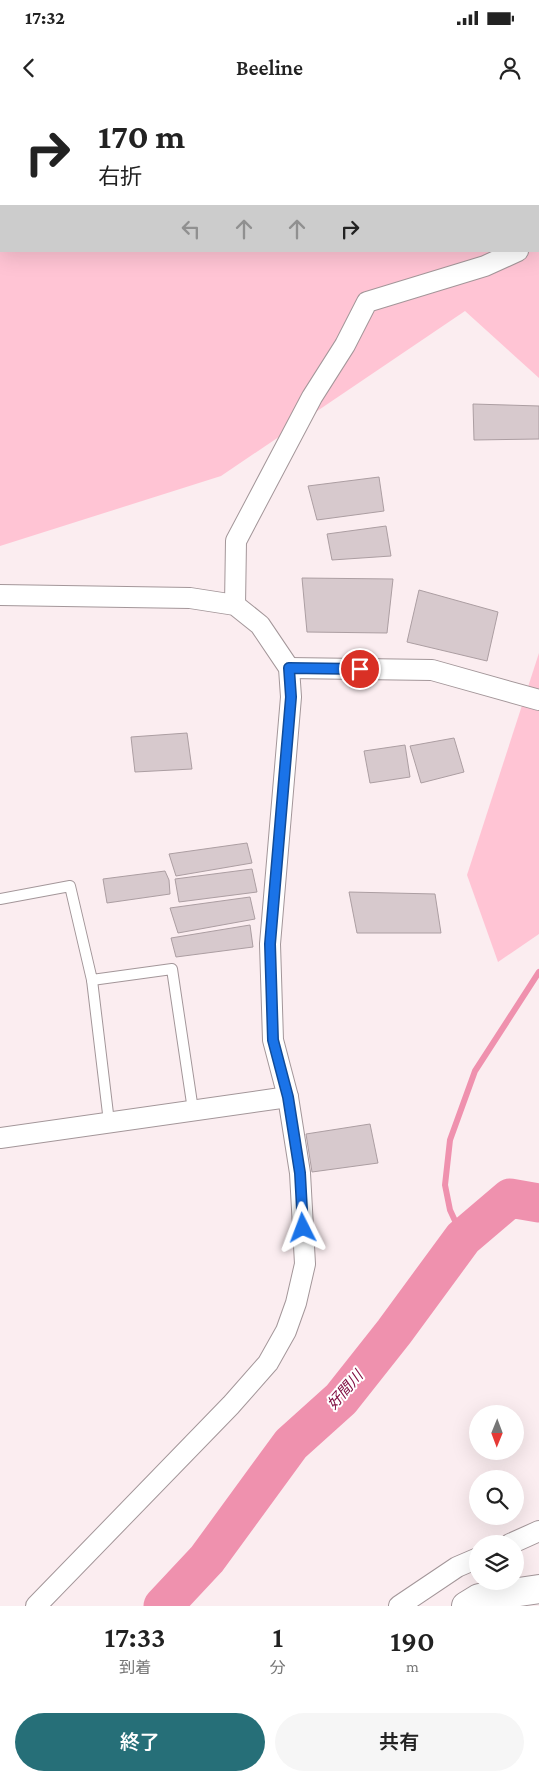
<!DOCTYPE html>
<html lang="ja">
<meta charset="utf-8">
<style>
:root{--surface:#fff;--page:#f6f6f6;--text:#222;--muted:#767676;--accent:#266f78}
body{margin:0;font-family:"Crimson Pro","Noto Sans JP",serif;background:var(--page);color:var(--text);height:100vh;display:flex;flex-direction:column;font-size:19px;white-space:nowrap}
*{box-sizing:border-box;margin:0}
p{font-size:16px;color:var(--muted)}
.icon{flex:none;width:28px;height:28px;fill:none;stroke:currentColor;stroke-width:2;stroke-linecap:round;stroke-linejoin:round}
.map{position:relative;height:1506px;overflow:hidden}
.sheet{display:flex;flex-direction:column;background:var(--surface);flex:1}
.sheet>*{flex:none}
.guide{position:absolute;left:0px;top:0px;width:540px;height:152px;box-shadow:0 5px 20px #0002;background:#fff;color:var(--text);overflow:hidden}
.needle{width:32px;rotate:181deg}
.controls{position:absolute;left:469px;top:1305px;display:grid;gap:10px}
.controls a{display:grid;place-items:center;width:55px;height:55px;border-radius:50%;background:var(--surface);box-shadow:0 5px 20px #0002;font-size:25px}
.pin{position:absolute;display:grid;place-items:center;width:42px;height:42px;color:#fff;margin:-21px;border:2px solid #fff;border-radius:50%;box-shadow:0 1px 5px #0007}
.me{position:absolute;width:55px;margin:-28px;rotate:357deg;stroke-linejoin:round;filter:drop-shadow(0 0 4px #0008)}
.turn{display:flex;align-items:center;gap:18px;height:105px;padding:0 15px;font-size:22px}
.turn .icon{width:65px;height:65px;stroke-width:2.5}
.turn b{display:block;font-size:35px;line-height:42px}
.lanes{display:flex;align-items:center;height:48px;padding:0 15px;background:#0003;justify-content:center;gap:25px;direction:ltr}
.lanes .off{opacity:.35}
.eta{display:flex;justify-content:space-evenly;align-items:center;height:85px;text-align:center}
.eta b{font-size:30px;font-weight:600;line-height:35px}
.cta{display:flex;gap:10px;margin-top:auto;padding:10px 15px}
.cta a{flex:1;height:58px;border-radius:30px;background:var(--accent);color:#fff;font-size:20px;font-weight:600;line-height:58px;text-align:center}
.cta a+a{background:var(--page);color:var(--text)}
.status{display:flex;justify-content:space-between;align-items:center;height:35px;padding:0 25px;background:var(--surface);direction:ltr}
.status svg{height:14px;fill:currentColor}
header{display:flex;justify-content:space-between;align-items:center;height:65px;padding:0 15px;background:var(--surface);font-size:22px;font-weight:600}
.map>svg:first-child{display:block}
.green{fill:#ffc4d4;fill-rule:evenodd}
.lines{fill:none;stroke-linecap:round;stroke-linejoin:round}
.stream{stroke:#ef91ae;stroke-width:6}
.river{stroke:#ef91ae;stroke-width:39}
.building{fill:#d7c9cd;stroke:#ac9ea2}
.lane-casing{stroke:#a39699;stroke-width:12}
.street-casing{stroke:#a39699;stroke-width:22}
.highway-casing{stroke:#a39699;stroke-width:30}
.lane{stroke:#fff;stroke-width:10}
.street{stroke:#fff;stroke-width:20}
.highway{stroke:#fff;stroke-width:28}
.route-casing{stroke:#114b97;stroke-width:12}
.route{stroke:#1a73e8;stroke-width:9}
.labels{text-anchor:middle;stroke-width:4;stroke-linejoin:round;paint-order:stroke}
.water-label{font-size:15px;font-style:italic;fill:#800f42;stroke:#fff}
</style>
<div class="status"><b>17:32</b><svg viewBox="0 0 49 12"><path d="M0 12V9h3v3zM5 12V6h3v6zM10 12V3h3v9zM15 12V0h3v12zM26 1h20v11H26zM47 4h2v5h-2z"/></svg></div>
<header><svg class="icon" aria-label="back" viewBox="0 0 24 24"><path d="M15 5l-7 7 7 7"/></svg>Beeline<svg class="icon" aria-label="person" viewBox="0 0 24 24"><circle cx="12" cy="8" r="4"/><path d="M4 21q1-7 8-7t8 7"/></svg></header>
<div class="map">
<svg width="539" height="1506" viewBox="0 0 539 1506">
<rect width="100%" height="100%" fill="#fbedf0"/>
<g class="green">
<path d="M0,0H539V278L465,211L221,376L0,446ZM1,1H539V151H1Z"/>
<polygon points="539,553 539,834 498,862 467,775"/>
</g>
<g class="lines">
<polyline class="stream" points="463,1138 450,1110 445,1085 450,1040 475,971 539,872"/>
<polyline class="river" points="163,1506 207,1459 291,1344 341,1299 394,1232 463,1138 510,1098 539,1103"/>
</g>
<g class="building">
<polygon points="473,304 539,306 539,339 474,340"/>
<polygon points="379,377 384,411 317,420 308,386"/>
<polygon points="386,426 391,456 332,460 327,434"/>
<polygon points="302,478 393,479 387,533 307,532"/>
<polygon points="419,490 498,512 487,561 407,542"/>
<polygon points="187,633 192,669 135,672 131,637"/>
<polygon points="454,638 464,672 421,683 410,646"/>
<polygon points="405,645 410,677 370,683 364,651"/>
<polygon points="247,743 252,763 176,776 169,754"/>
<polygon points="252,769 257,792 179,802 175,779"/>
<polygon points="165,771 169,780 170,794 107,803 103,779"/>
<polygon points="349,792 435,794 441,833 357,833"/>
<polygon points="250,797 255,819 178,833 170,808"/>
<polygon points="250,825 253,847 176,857 171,838"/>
<polygon points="370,1024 378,1063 312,1072 306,1034"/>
</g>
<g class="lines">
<g class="lane-casing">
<g id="lane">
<polyline points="0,799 70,786 92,880 172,869 193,1010"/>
<polyline points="92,880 109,1022"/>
</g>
</g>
<g class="street-casing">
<g id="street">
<polyline points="527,1 528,0"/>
<polyline points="0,495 190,498 235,505 260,525 289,568 291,597 270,844 273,940 288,997 300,1073 305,1164 296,1203 286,1231 268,1263 231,1305 36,1506"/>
<polyline points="235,505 236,441 312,297 345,245 367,202 485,166 518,151"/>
<polyline points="289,568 432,570 539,600"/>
<polyline points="0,1038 288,997"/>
<polyline points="510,1444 539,1431"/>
<polyline points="399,1506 457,1467 478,1458"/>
</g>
</g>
<g class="highway-casing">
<polyline id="highway" points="466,1506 479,1498 539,1489"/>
</g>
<use href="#lane" class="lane"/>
<use href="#street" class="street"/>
<use href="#highway" class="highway"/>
</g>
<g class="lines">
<g class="route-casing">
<polyline id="route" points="303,1128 300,1073 288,997 273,940 270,844 291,597 289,568 360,569"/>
</g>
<use href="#route" class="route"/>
</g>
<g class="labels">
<g class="water-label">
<text transform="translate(345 1290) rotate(-49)" y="5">好間川</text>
</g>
</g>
</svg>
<div class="controls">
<a><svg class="needle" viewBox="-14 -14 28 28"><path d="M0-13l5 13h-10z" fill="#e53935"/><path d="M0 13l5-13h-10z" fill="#767676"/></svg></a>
<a><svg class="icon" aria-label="search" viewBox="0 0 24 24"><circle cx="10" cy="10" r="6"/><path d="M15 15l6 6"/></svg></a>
<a><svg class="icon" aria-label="layers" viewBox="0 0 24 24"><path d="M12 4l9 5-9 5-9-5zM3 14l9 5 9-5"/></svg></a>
</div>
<div class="pin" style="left:360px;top:569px;background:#d93025"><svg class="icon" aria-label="arrive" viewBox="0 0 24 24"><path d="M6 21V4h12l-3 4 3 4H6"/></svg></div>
<svg class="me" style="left:303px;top:1128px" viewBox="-20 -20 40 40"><path d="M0-17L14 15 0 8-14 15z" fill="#1a73e8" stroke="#fff" stroke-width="4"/></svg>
<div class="guide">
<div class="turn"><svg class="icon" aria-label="right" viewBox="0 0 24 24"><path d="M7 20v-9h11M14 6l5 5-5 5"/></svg><div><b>170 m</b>右折</div></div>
<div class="lanes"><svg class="icon off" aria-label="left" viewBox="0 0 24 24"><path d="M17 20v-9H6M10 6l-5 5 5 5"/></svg><svg class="icon off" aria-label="ahead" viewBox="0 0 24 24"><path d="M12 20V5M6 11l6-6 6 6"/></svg><svg class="icon off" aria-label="ahead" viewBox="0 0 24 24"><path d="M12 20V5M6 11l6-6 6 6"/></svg><svg class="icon" aria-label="right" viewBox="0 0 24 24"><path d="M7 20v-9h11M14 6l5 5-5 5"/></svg></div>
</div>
</div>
<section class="sheet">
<div class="eta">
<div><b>17:33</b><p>到着</p></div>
<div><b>1</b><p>分</p></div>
<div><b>190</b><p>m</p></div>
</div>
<div class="cta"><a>終了</a><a>共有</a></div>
</section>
